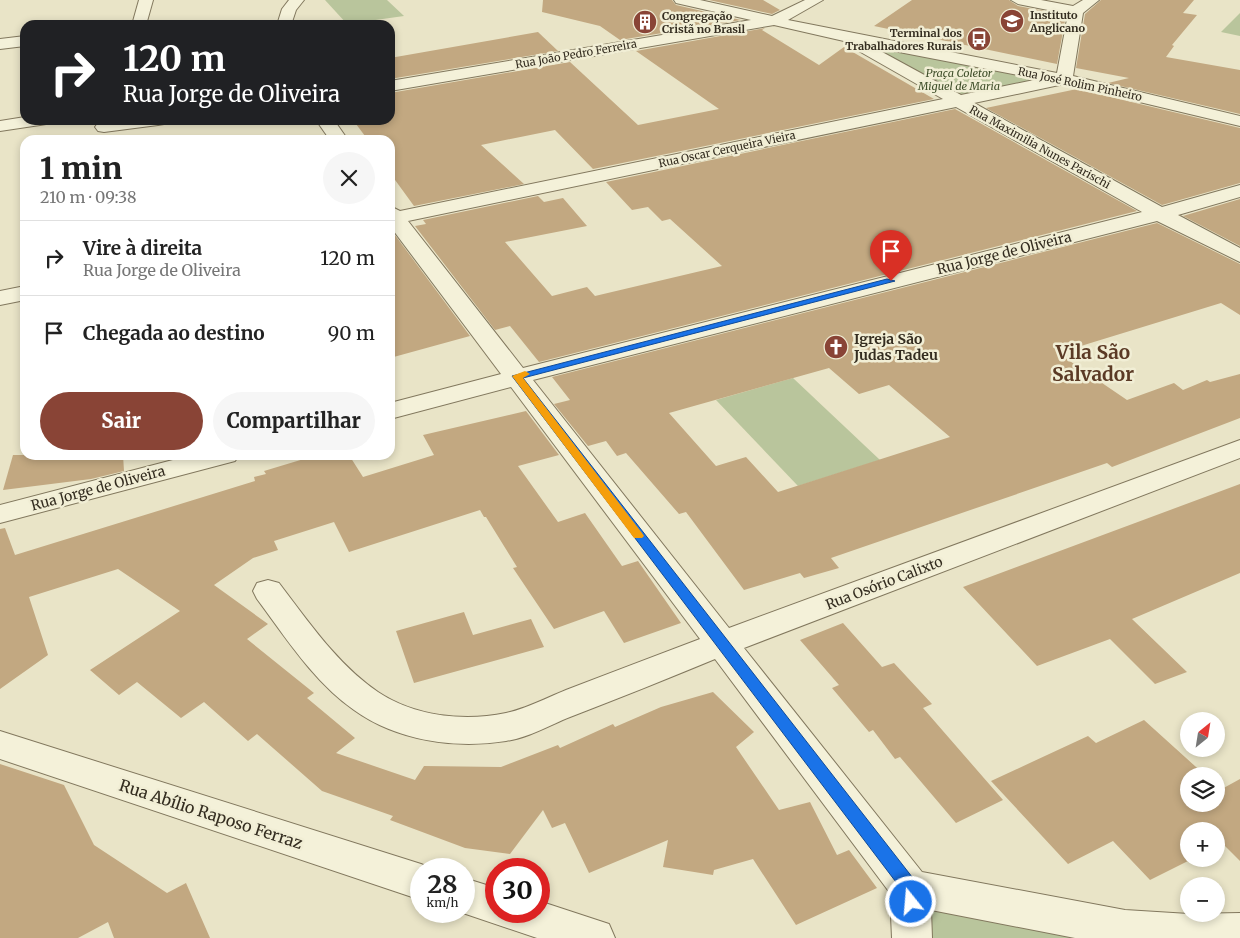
<!DOCTYPE html>
<html lang="pt">
<meta charset="utf-8">
<style>
:root{--surface:#fff;--page:#f6f6f6;--text:#222;--muted:#767676;--line:#e0e0e0;--accent:#894436}
body{margin:0;font-family:Merriweather,serif;background:var(--page);color:var(--text);height:100vh;display:flex;flex-direction:column;font-size:19px;white-space:nowrap}
*{box-sizing:border-box;margin:0}
p{font-size:16px;color:var(--muted)}
.icon{flex:none;width:28px;height:28px;fill:none;stroke:currentColor;stroke-width:2;stroke-linecap:round;stroke-linejoin:round}
.map{position:relative;flex:1;overflow:hidden}
.panel{position:absolute;left:20px;top:135px;width:375px;height:325px;display:flex;flex-direction:column;background:var(--surface);border-radius:15px;box-shadow:0 2px 8px #0003}
.panel>*{flex:none}
.top-card{position:absolute;left:20px;top:20px;width:375px;height:105px;border-radius:15px;box-shadow:0 2px 8px #0003;background:#202124;color:#fff;overflow:hidden}
.needle{width:32px;rotate:30deg}
.buttons{position:absolute;left:1180px;top:712px;display:grid;gap:10px}
.buttons a{display:grid;place-items:center;width:45px;height:45px;border-radius:50%;background:var(--surface);box-shadow:0 2px 8px #0003;font-size:25px}
.speed{position:absolute;left:410px;top:858px;display:flex;gap:10px;font-size:25px;font-weight:700;text-align:center}
.speed>*{display:grid;place-content:center;width:65px;height:65px;border-radius:50%;background:var(--surface);box-shadow:0 2px 8px #0003;line-height:1}
.speed small{font-size:12px;font-weight:400}
.speed .limit{border:8px solid #d22;background:#fff;color:#111}
.pin{position:absolute;display:grid;place-items:center;width:42px;height:42px;color:#fff;margin:-51px -21px;border-radius:50% 50% 50% 0;rotate:-45deg;box-shadow:0 0 5px #0007}
.pin .icon{rotate:45deg}
.me{position:absolute;width:55px;margin:-28px;rotate:343deg;stroke-linejoin:round;filter:drop-shadow(0 0 4px #0008)}
.turn{display:flex;align-items:center;gap:18px;height:105px;padding:0 20px;font-size:22px}
.turn .icon{width:65px;height:65px;stroke-width:2.5}
.turn b{display:block;font-size:35px;line-height:42px}
.round{display:grid;place-items:center;flex:none;width:52px;height:52px;border-radius:26px;background:var(--page)}
.summary{display:flex;align-items:center;justify-content:space-between;height:85px;padding:0 20px}
h1{font-size:30px;font-weight:800;line-height:38px}
.button{display:flex;gap:10px;margin-top:auto;padding:10px 20px}
.button a{flex:1;height:58px;border-radius:30px;background:var(--accent);color:#fff;font-size:20px;font-weight:800;line-height:58px;text-align:center}
.button a+a{background:var(--page);color:var(--text)}
ul{padding:0;list-style:none}
li{display:flex;align-items:center;gap:15px;height:75px;padding:0 20px;border-top:1px solid var(--line)}
li div{flex:1}
li b{display:block;font-size:19px}
li em{font-style:normal}
.map>svg:first-child{display:block}
.green{fill:#b9c59c}
.building{fill:#c2a881;fill-rule:evenodd}
.lines{fill:none;stroke-linecap:round;stroke-linejoin:round}
.minor-casing{stroke:#82785e;stroke-width:2}
.minor{fill:#f4f1d9;fill-rule:evenodd}
.route{fill:#1a73e8;stroke:#114b97}
.slow{fill:#f59e0b}
.labels{text-anchor:middle;stroke-width:5;stroke-linejoin:round;paint-order:stroke}
.far-poi-label{font-size:11px;font-weight:bold;fill:#342d20;stroke:#f1eed5;text-anchor:start}
.far-street-label{font-size:11px;fill:#342d20;stroke:#f1eed5}
.far-park-label{font-size:11px;font-style:italic;fill:#3e4e29;stroke:#f1eed5}
.street-label{font-size:14px;fill:#342d20;stroke:#f1eed5}
.poi-label{font-size:14px;font-weight:bold;fill:#342d20;stroke:#f1eed5;text-anchor:start}
.near-street-label{font-size:16px;fill:#342d20;stroke:#f1eed5}
.district-label{font-size:19px;font-weight:bold;fill:#5b3a25;stroke:#f1eed5}
</style>
<div class="map">
<svg width="1240" height="938" viewBox="0 0 1240 938">
<rect width="100%" height="100%" fill="#e9e4c7"/>
<g class="green">
<polygon points="325,0 387,0 404,16 347,24"/>
<polygon points="1240,13 1240,36 1221,32"/>
<polygon points="851,41 1064,79 957,101"/>
<polygon points="793,378 880,460 798,486 716,400"/>
<polygon points="924,903 1120,938 929,938"/>
</g>
<g class="building">
<polygon points="543,0 672,0 676,5 741,20 620,40 600,26 542,12"/>
<polygon points="709,0 763,0 780,10 772,14"/>
<polygon points="912,0 1009,0 1018,6 1066,15 1057,64 874,26"/>
<polygon points="1101,0 1194,0 1183,13 1197,15 1172,45 1174,46 1166,57 1240,70 1240,114 1108,83 1129,78 1076,68 1085,14"/>
<polygon points="765,28 762,30 819,65 844,47 934,99 593,169 555,130 481,145 524,184 414,206 390,173 390,140 368,140 353,120 390,120 390,93 570,62 638,125 719,109 636,51"/>
<polygon points="538,32 558,51 390,79 390,58"/>
<polygon points="1077,89 1240,128 1240,183 1162,205 986,108"/>
<polygon points="955,109 1137,211 539,362 510,326 495,330 415,226 426,224 423,220 538,196 544,202 563,198 587,226 505,242 552,296 587,287 595,296 722,266 670,219 662,221 648,207 632,210 606,182"/>
<polygon points="1240,199 1240,246 1183,216"/>
<path d="M1157,223L1240,264V315L1221,303L1058,353L1127,400L1174,383L1183,390L1207,380L1210,382L1240,374V418L1112,467L1107,463L831,558L839,568L804,578L800,573L744,590L686,512L679,514L626,453L617,456L606,441L588,446L554,404L570,400L552,377ZM829,368L859,394L889,385L950,437L778,492L746,457L716,466L669,413Z"/>
<polygon points="392,231 470,336 390,358 390,232"/>
<polygon points="526,411 559,455 518,466 558,522 585,513 622,566 638,561 681,623 624,643 604,611 554,629 513,568 517,567 486,517 484,517 480,510 349,552 334,522 274,541 278,550 253,558 214,585 268,624 247,639 314,693 307,698 355,738 336,753 415,780 424,766 501,767 558,745 560,748 613,724 615,727 661,707 713,692 754,732 736,747 779,810 810,802 837,855 849,850 877,888 796,925 753,859 714,870 713,875 663,867 668,840 589,873 565,823 552,828 543,810 510,854 465,848 390,820 393,816 322,791 257,734 248,741 204,702 181,718 137,682 119,695 90,670 180,611 118,569 29,597 48,655 0,689 0,529 5,528 15,555 255,481 254,477 266,474 264,471 317,455 349,455 363,477 434,455 423,435"/>
<polygon points="13,455 123,455 124,471 91,479 3,490"/>
<polygon points="1240,484 1240,573 1132,619 1187,672 1155,684 1110,639 1037,666 963,587"/>
<polygon points="464,612 473,635 531,619 544,647 414,683 396,631"/>
<polygon points="843,623 882,667 894,663 932,704 923,708 1003,800 956,823 900,757 895,759 873,730 869,732 832,688 839,685 800,640"/>
<polygon points="1144,720 1206,776 1189,776 1189,804 1216,804 1216,786 1220,790 1240,779 1240,861 1222,843 1216,846 1216,831 1189,831 1189,859 1192,859 1150,880 1113,841 1068,864 991,781 1088,736 1096,743"/>
<polygon points="0,764 64,785 94,845 167,893 186,883 210,938 114,938 108,922 78,938 0,938"/>
</g>
<g class="lines">
<g class="minor-casing">
<g id="minor">
<polygon points="139,0 153,0 146,25 132,25"/>
<polygon points="289,0 304,0 296,10 291,25 277,25 282,9"/>
<path d="M674,0H700L772,16L805,0H823L788,20L1057,73L1068,14L1018,4L1011,0H1041L1073,6L1083,0H1099L1083,13L1073,76L1240,116V126L1064,84L974,103L1162,207L1240,185V197L1178,215L1240,248V262L1157,221L533,380L729,628L1240,440V458L744,648L922,872L1125,910L1189,914L1240,913V938H1075L931,910L932,938H892L890,893L715,659C667,679 619,698 570,717C550,725 528,738 506,741C455,749 397,741 354,710C314,682 286,638 257,599L253,591L257,583L268,580L279,583C308,621 338,665 378,692C414,716 463,722 506,713C526,709 546,698 566,690C610,673 655,656 700,639L511,387L390,419V403L501,374L390,226V206L400,211L943,99L857,50L854,47L857,44L774,25L390,91V81L751,20L676,3ZM873,47L1039,79L961,95ZM956,107L1142,212L523,368L408,221Z"/>
<polygon points="25,36 25,46 0,49 0,39"/>
<polygon points="25,117 25,120 49,120 46,124 40,125 0,131 0,121"/>
<polygon points="117,120 167,120 164,124 158,125 104,132 98,131 95,127 98,123"/>
<polygon points="316,120 334,120 348,140 330,140"/>
<polygon points="25,286 25,300 0,305 0,291"/>
<polygon points="192,455 239,455 235,461 0,523 0,505"/>
<polygon points="0,731 421,864 433,869 421,869 421,900 0,759"/>
<polygon points="464,878 496,888 496,911 539,911 539,901 609,924 615,938 537,938 457,911 464,911"/>
</g>
</g>
<use href="#minor" class="minor"/>
</g>
<polygon class="route" points="887,279 895,281 523,378 916,882 919,902 916,908 911,910 905,908 902,890 512,376"/>
<polygon class="slow" points="525,371 530,374 523,378 642,533 644,536 642,538 634,538 512,376"/>
<defs>
<g id="school-disc" transform="scale(1.25)"><circle r="9.5" fill="#894436" stroke="#f1eed5"/><path d="M0-5L7-2L0 1L-7-2ZM-4 1L0 2.5L4 1V4Q0 6-4 4Z" fill="#fff"/></g>
<g id="building-disc" transform="scale(1.25)"><circle r="9.5" fill="#894436" stroke="#f1eed5"/><path d="M-4-6H4V6H1V3H-1V6H-4ZM-2.5-4.3h1.7v1.8h-1.7ZM.8-4.3h1.7v1.8H.8ZM-2.5-1h1.7V.8h-1.7ZM.8-1h1.7V.8H.8Z" fill="#fff"/></g>
<g id="bus-disc" transform="scale(1.25)"><circle r="9.5" fill="#894436" stroke="#f1eed5"/><path d="M-5-6H5V4H4V6H2V4H-2V6H-4V4H-5ZM-3.5-4V0h7V-4ZM-3.5 1.2v1.5H-2V1.2ZM2 1.2v1.5H3.5V1.2Z" fill="#fff"/></g>
<g id="church-disc" transform="scale(1.25)"><circle r="9.5" fill="#894436" stroke="#f1eed5"/><path d="M-1.2-6h2.4v3.5h3.3v2.4h-3.3V6h-2.4V-.1h-3.3v-2.4h3.3Z" fill="#fff"/></g>
</defs>
<g fill-rule="evenodd">
<use href="#school-disc" x="1012" y="21"/>
<use href="#building-disc" x="645" y="22"/>
<use href="#bus-disc" x="979" y="39"/>
<use href="#church-disc" x="836" y="347"/>
</g>
<g class="labels">
<g class="far-poi-label">
<text x="1030" y="19">Instituto<tspan x="1030" dy="13">Anglicano</tspan></text>
<text x="662" y="20">Congregação<tspan x="662" dy="13">Cristã no Brasil</tspan></text>
<text x="962" y="37" text-anchor="end">Terminal dos<tspan x="962" dy="13">Trabalhadores Rurais</tspan></text>
</g>
<g class="far-street-label">
<text transform="translate(576 54) rotate(-10)" y="4">Rua João Pedro Ferreira</text>
<text transform="translate(1080 84) rotate(12)" y="4">Rua José Rolim Pinheiro</text>
<text transform="translate(1040 147) rotate(29)" y="4">Rua Maximilia Nunes Parischi</text>
<text transform="translate(727 149) rotate(-12)" y="4">Rua Oscar Cerqueira Vieira</text>
</g>
<g class="far-park-label">
<text x="959" y="77">Praça Coletor<tspan x="959" dy="13">Miguel de Maria</tspan></text>
</g>
<g class="street-label">
<text transform="translate(1004 253) rotate(-14)" y="5">Rua Jorge de Oliveira</text>
<text transform="translate(98 488) rotate(-15)" y="5">Rua Jorge de Oliveira</text>
<text transform="translate(884 583) rotate(-21)" y="5">Rua Osório Calixto</text>
</g>
<g class="poi-label">
<text x="854" y="344">Igreja São<tspan x="854" dy="16">Judas Tadeu</tspan></text>
</g>
<g class="near-street-label">
<text transform="translate(211 814) rotate(18)" y="6">Rua Abílio Raposo Ferraz</text>
</g>
<g class="district-label">
<text x="1093" y="359">Vila São<tspan x="1093" dy="22">Salvador</tspan></text>
</g>
</g>
</svg>
<div class="buttons">
<a><svg class="needle" viewBox="-14 -14 28 28"><path d="M0-13l5 13h-10z" fill="#e53935"/><path d="M0 13l5-13h-10z" fill="#767676"/></svg></a>
<a><svg class="icon" aria-label="layers" viewBox="0 0 24 24"><path d="M12 4l9 5-9 5-9-5zM3 14l9 5 9-5"/></svg></a>
<a>+</a>
<a>−</a>
</div>
<div class="speed"><div>28<small>km/h</small></div><div class="limit">30</div></div>
<div class="pin" style="left:891px;top:281px;background:#d93025"><svg class="icon" aria-label="arrive" viewBox="0 0 24 24"><path d="M6 21V4h12l-3 4 3 4H6"/></svg></div>
<svg class="me" style="left:911px;top:902px" viewBox="-20 -20 40 40"><circle r="17" fill="#1a73e8" stroke="#fff" stroke-width="3"/><path d="M0-11L8 9 0 5-8 9z" fill="#fff"/></svg>
<div class="top-card">
<div class="turn"><svg class="icon" aria-label="right" viewBox="0 0 24 24"><path d="M7 20v-9h11M14 6l5 5-5 5"/></svg><div><b>120 m</b>Rua Jorge de Oliveira</div></div>
</div>
<section class="panel">
<div class="summary"><div><h1>1 min</h1><p>210 m · 09:38</p></div><a class="round"><svg class="icon" aria-label="close" viewBox="0 0 24 24"><path d="M6 6l12 12M18 6L6 18"/></svg></a></div>
<ul>
<li><svg class="icon" aria-label="right" viewBox="0 0 24 24"><path d="M7 20v-9h11M14 6l5 5-5 5"/></svg><div><b>Vire à direita</b><p>Rua Jorge de Oliveira</p></div><em>120 m</em></li>
<li><svg class="icon" aria-label="arrive" viewBox="0 0 24 24"><path d="M6 21V4h12l-3 4 3 4H6"/></svg><div><b>Chegada ao destino</b></div><em>90 m</em></li>
</ul>
<div class="button"><a>Sair</a><a>Compartilhar</a></div>
</section>
</div>
